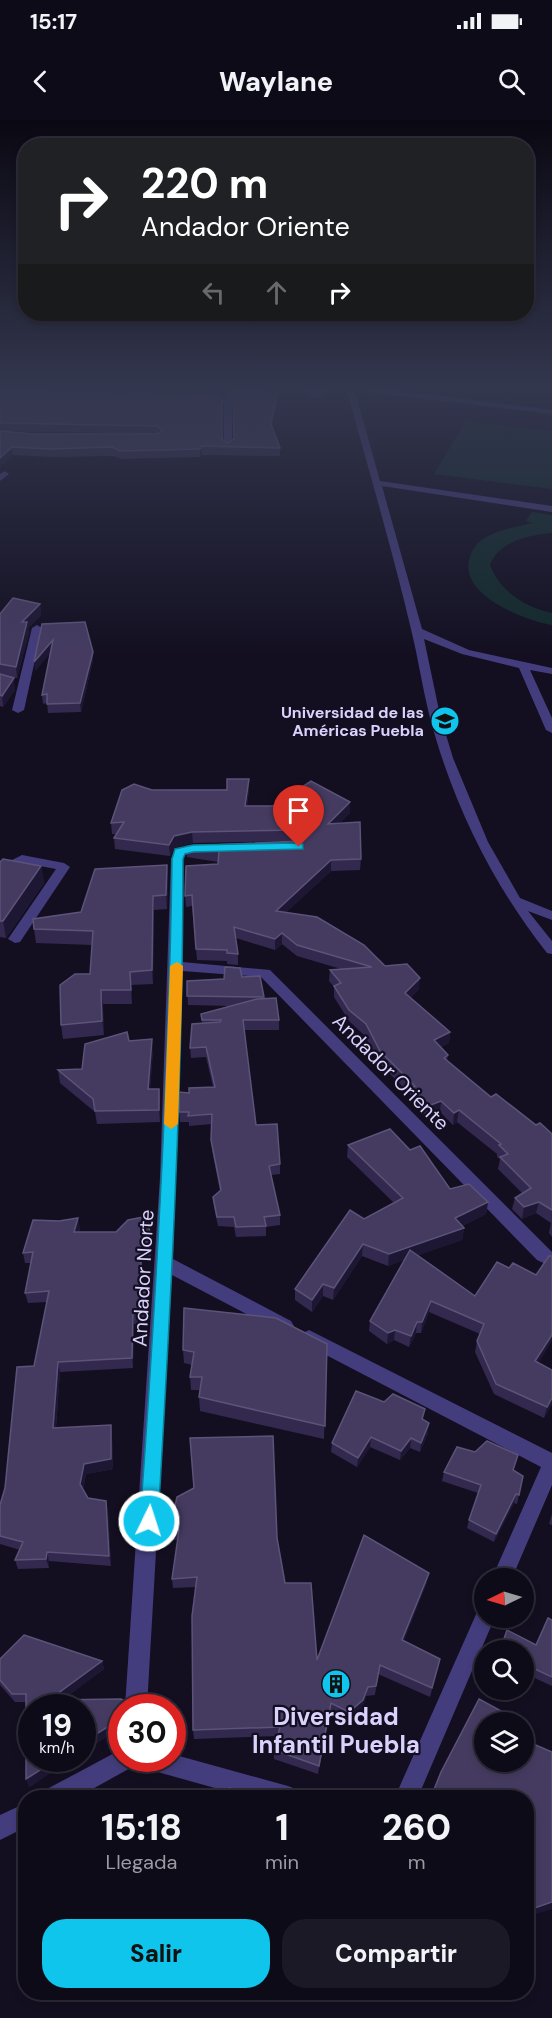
<!DOCTYPE html>
<html lang="es">
<meta charset="utf-8">
<style>
:root{--surface:#0e0b19;--page:#1c1926;--text:#f1f3f6;--muted:#9b9ba2;--line:#2e2b38;--accent:#0fc5eb}
body{margin:0;font-family:"DM Sans",sans-serif;background:var(--page);color:var(--text);height:100vh;display:flex;flex-direction:column;font-size:22px;white-space:nowrap}
*{box-sizing:border-box;margin:0}
p{font-size:20px;color:var(--muted)}
.icon{flex:none;width:33px;height:33px;fill:none;stroke:currentColor;stroke-width:2;stroke-linecap:round;stroke-linejoin:round}
.map{position:relative;flex:1;overflow:hidden}
.side{position:absolute;left:18px;top:1670px;width:516px;height:210px;display:flex;flex-direction:column;background:var(--surface);border-radius:24px;box-shadow:0 3px 9px #0003,0 0 0 2px var(--line)}
.side>*{flex:none}
.banner{position:absolute;left:18px;top:18px;width:516px;height:183px;border-radius:24px;box-shadow:0 3px 9px #0003,0 0 0 2px var(--line);background:#202124;color:#fff;overflow:hidden}
.needle{width:39px;rotate:265deg}
.buttons{position:absolute;left:474px;top:1448px;display:grid;gap:12px}
.buttons a{display:grid;place-items:center;width:60px;height:60px;border-radius:50%;background:var(--surface);box-shadow:0 3px 9px #0003,0 0 0 2px var(--line);font-size:30px}
.speed{position:absolute;left:18px;top:1574px;display:flex;gap:12px;font-size:30px;font-weight:700;text-align:center}
.speed>*{display:grid;place-content:center;width:78px;height:78px;border-radius:50%;background:var(--surface);box-shadow:0 3px 9px #0003,0 0 0 2px var(--line);line-height:1}
.speed small{font-size:15px;font-weight:400}
.speed .limit{border:9px solid #d22;background:#fff;color:#111}
.pin{position:absolute;display:grid;place-items:center;width:51px;height:51px;color:#fff;margin:-62px -26px;border-radius:50% 50% 50% 0;rotate:-45deg;box-shadow:0 0 6px #0007}
.pin .icon{rotate:45deg}
.me{position:absolute;width:66px;margin:-33px;rotate:4deg;stroke-linejoin:round;filter:drop-shadow(0 0 4px #0008)}
.turn{display:flex;align-items:center;gap:21px;height:126px;padding:0 24px;font-size:27px}
.turn .icon{width:78px;height:78px;stroke-width:2.5}
.turn b{display:block;font-size:42px;line-height:51px}
.lanes{display:flex;align-items:center;height:57px;padding:0 24px;background:#0003;justify-content:center;gap:30px;direction:ltr}
.lanes .off{opacity:.35}
.eta{display:flex;justify-content:space-evenly;align-items:center;height:102px;text-align:center}
.eta b{font-size:36px;font-weight:800;line-height:42px}
.button{display:flex;gap:12px;margin-top:auto;padding:12px 24px}
.button a{flex:1;height:69px;border-radius:24px;background:var(--accent);color:#111;font-size:24px;font-weight:800;line-height:69px;text-align:center}
.button a+a{background:var(--page);color:var(--text)}
.status{display:flex;justify-content:space-between;align-items:center;height:42px;padding:0 30px;background:var(--surface);direction:ltr}
.status svg{height:16px;fill:currentColor}
header{display:flex;justify-content:space-between;align-items:center;height:78px;padding:0 24px;background:var(--surface);font-size:27px;font-weight:800}
.map>svg:first-child{display:block}
.green{fill:#122a2b}
.lines{fill:none;stroke-linecap:round;stroke-linejoin:round}
.minor{fill:#443d7d;fill-rule:evenodd}
.wall{fill:#33294e;fill-rule:evenodd}
.shaded-wall{fill:#1e1734}
.building{fill:#453b61;stroke:#5c5379;stroke-width:1.5}
.route{fill:#0fc5eb;stroke:#0a8099;stroke-width:1.5}
.slow{fill:#f59e0b}
.labels{text-anchor:middle;stroke-width:4.5;stroke-linejoin:round;paint-order:stroke}
.far-poi-label{font-size:16px;font-weight:bold;fill:#dad2fc;stroke:#130f21;text-anchor:end}
.street-label{font-size:20px;fill:#dad2fc;stroke:#130f21}
.near-poi-label{font-size:24px;font-weight:bold;fill:#dad2fc;stroke:#130f21}
</style>
<div class="status"><b>15:17</b><svg viewBox="0 0 49 12"><path d="M0 12V9h3v3zM5 12V6h3v6zM10 12V3h3v9zM15 12V0h3v12zM26 1h20v11H26zM47 4h2v5h-2z"/></svg></div>
<header><svg class="icon" aria-label="back" viewBox="0 0 24 24"><path d="M15 5l-7 7 7 7"/></svg>Waylane<svg class="icon" aria-label="search" viewBox="0 0 24 24"><circle cx="10" cy="10" r="6"/><path d="M15 15l6 6"/></svg></header>
<div class="map">
<svg width="552" height="1898" viewBox="0 0 552 1898">
<rect width="100%" height="100%" fill="#130f21"/>
<g class="green">
<polygon points="466,301 552,311 552,369 434,354"/>
<path d="M532,392L552,395V413C529,415 499,421 490,445C499,470 525,488 552,493V505C524,500 461,476 469,440C470,434 475,425 480,421C495,410 516,407 533,403L526,401Z"/>
</g>
<g class="lines">
<g class="minor">
<polygon points="225,271 232,273 232,327 228,329 224,327 224,283 197,280 201,278 224,279"/>
<polygon points="300,271 330,271 316,278"/>
<path d="M347,271H355L380,361L552,386V392L382,366L422,509L469,530L552,548V554L530,550L552,598V613L546,610L519,548L462,534L424,519L440,595L453,638L488,722L520,778L552,791V800L528,791L552,821V834L547,833C491,762 452,682 429,594C422,566 418,537 411,509C392,429 369,351 347,271Z"/>
<polygon points="356,271 403,271 552,290 552,294"/>
<polygon points="5,351 9,354 0,361 0,354"/>
<polygon points="37,505 42,508 24,590 18,593 12,590 32,508"/>
<polygon points="207,724 211,725 211,731 184,735 183,739 182,842 270,850 552,1132 552,1147 537,1140 261,857 182,851 173,1139 291,1201 294,1206 291,1211 285,1213 279,1211 172,1155 147,1587 125,1587 160,1057 171,739 175,729"/>
<polygon points="22,735 64,743 70,747 20,822 15,823 8,819 56,749 24,743 0,755 0,746"/>
<polygon points="309,1210 552,1333 552,1365 512,1458 492,1458 541,1347 303,1223 300,1218 303,1213"/>
<polygon points="484,1487 484,1497 495,1497 418,1677 395,1677 478,1490"/>
<polygon points="122,1629 122,1638 172,1638 172,1634 288,1666 296,1669 299,1677 247,1677 147,1649 139,1646 136,1640 134,1646 78,1677 44,1677 47,1669"/>
<polygon points="26,1683 26,1707 0,1720 0,1695"/>
</g>
</g>
<g class="wall">
<path d="M0,271L222,319L227,323L234,319L233,271H270L268,273L277,281L272,307L280,328V336L202,335L200,337L121,339L113,336L51,337L13,335L0,347ZM2,311L157,314H33Z"/>
<polygon points="76,271 223,271 222,277"/>
<polygon points="40,484 41,495 28,508 29,513 17,558 6,556 15,570 3,587 0,586 0,494"/>
<polygon points="42,504 93,540 81,592 48,593 47,583 43,584 42,575 50,533 35,551"/>
<polygon points="249,669 247,686 350,693 339,703 361,739 360,750 331,751 286,792 385,846 419,869 410,878 450,912 449,923 441,927 448,935 447,941 491,977 552,1014 552,1117 549,1113 551,1103 536,1093 522,1099 512,1089 515,1078 522,1073 498,1049 500,1039 497,1037 497,1034 457,1002 453,1005 440,992 427,997 410,980 410,974 379,943 365,916 349,901 334,877 334,867 329,861 330,850 341,849 297,836 282,824 275,830 236,818 238,834 238,845 227,844 227,841 197,840 192,786 186,787 185,776 218,744 218,742 187,737 187,726 300,721 193,723 175,727 170,736 115,729 114,718 117,714 112,714 111,703 152,670"/>
<polygon points="0,742 41,746 44,763 6,818 0,817"/>
<polygon points="167,745 168,759 167,789 154,790 153,864 131,865 132,884 103,884 104,915 63,919 61,905 90,854 92,825 36,823 34,809 81,792"/>
<polygon points="260,856 264,879 279,900 279,910 244,910 256,1005 280,1044 280,1054 271,1055 280,1095 280,1105 266,1107 266,1116 236,1117 234,1107 218,1106 214,1087 213,1077 220,1071 212,1030 212,1004 189,1006 189,1002 180,1002 179,992 189,973 213,967 206,937 191,938 190,928 202,903 201,894 229,886 188,885 187,861"/>
<polygon points="129,921 153,931 150,969 159,969 160,982 160,1002 97,1004 95,992 60,963 58,950 82,949"/>
<polygon points="348,1025 410,1030 450,1069 488,1082 486,1094 462,1106 464,1108 462,1120 418,1135 475,1176 509,1148 536,1155 538,1243 552,1250 552,1284 544,1298 494,1274 475,1232 477,1221 480,1214 429,1192 421,1213 416,1213 409,1227 394,1220 387,1224 369,1211 370,1201 404,1140 388,1146 362,1136 333,1180 323,1176 312,1192 295,1180 295,1169 364,1099 394,1083 347,1037"/>
<polygon points="150,1107 151,1141 142,1141 142,1167 149,1168 150,1179 148,1204 134,1204 133,1248 60,1252 56,1308 112,1315 113,1349 86,1354 83,1369 88,1378 106,1381 108,1391 111,1446 49,1441 49,1448 18,1449 15,1440 20,1430 0,1424 0,1385 5,1368 34,1246 47,1182 28,1183 25,1173 31,1143 25,1143 23,1133 80,1108 79,1112 116,1112"/>
<polygon points="327,1224 324,1319 200,1291 199,1277 200,1270 191,1270 190,1257 192,1245 184,1243 183,1230"/>
<polygon points="423,1300 428,1313 420,1332 410,1328 400,1340 370,1327 357,1347 331,1332 332,1323"/>
<polygon points="514,1351 523,1356 517,1384 514,1383 494,1422 467,1408 469,1400 478,1373 442,1361 444,1352"/>
<polygon points="177,1377 277,1418 285,1463 317,1540 427,1462 404,1520 440,1539 430,1577 378,1554 375,1575 366,1576 362,1589 348,1601 330,1592 318,1654 274,1639 274,1630 278,1616 194,1619 193,1610 196,1467 173,1468 172,1459 178,1420 170,1420 169,1410"/>
<polygon points="552,1394 552,1405 549,1404"/>
<polygon points="552,1500 552,1566 524,1553 524,1530 536,1525"/>
<polygon points="0,1539 102,1541 104,1549 62,1580 125,1581 126,1587 122,1587 122,1607 82,1632 32,1638 73,1638 29,1667 26,1582 15,1582 0,1565"/>
</g>
<g class="shaded-wall">
<polygon points="277,274 277,281 271,312 271,304"/>
<polygon points="201,326 202,335 200,337 200,329"/>
<polygon points="12,327 13,335 0,347 0,338"/>
<polygon points="40,484 41,495 28,508 29,513 17,558 16,547 22,502"/>
<polygon points="53,520 54,529 35,551 34,542"/>
<polygon points="93,532 93,540 81,592 80,583"/>
<polygon points="14,558 15,570 3,587 2,576"/>
<polygon points="249,659 249,669 245,697 245,686"/>
<polygon points="350,682 350,693 328,715 328,704"/>
<polygon points="192,712 193,723 175,727 170,736 169,725 174,716"/>
<polygon points="331,740 331,751 276,802 276,791"/>
<polygon points="167,745 168,759 167,789 166,775"/>
<polygon points="41,746 44,763 6,818 3,801"/>
<polygon points="153,776 154,790 153,864 152,850"/>
<polygon points="282,813 282,824 275,830 275,819"/>
<polygon points="420,858 419,869 404,884 405,873"/>
<polygon points="101,870 103,884 104,915 102,901"/>
<polygon points="450,912 449,923 433,931 434,920"/>
<polygon points="152,919 153,931 149,981 148,969"/>
<polygon points="159,969 160,982 160,1002 159,990"/>
<polygon points="441,981 440,992 427,997 428,986"/>
<polygon points="459,990 457,1002 453,1005 454,993"/>
<polygon points="488,1082 486,1094 453,1110 455,1098"/>
<polygon points="539,1082 536,1093 522,1099 524,1087"/>
<polygon points="149,1096 150,1107 151,1141 150,1130"/>
<polygon points="78,1098 80,1108 75,1123 74,1112"/>
<polygon points="464,1108 462,1120 388,1146 389,1134"/>
<polygon points="363,1124 362,1136 333,1180 334,1168"/>
<polygon points="141,1130 142,1141 142,1177 141,1167"/>
<polygon points="323,1164 323,1176 312,1192 312,1180"/>
<polygon points="149,1168 150,1179 148,1204 147,1193"/>
<polygon points="431,1181 429,1192 421,1213 422,1202"/>
<polygon points="133,1193 134,1204 133,1248 132,1238"/>
<polygon points="417,1202 416,1213 409,1227 411,1216"/>
<polygon points="395,1210 394,1220 387,1224 388,1213"/>
<polygon points="552,1215 552,1221 533,1252 535,1241"/>
<polygon points="58,1242 60,1252 55,1318 53,1308"/>
<polygon points="552,1278 552,1284 544,1298 547,1287"/>
<polygon points="429,1303 428,1313 420,1332 421,1323"/>
<polygon points="111,1305 112,1315 113,1349 86,1354 82,1374 80,1364 84,1344"/>
<polygon points="371,1317 370,1327 357,1347 358,1338"/>
<polygon points="411,1318 410,1328 400,1340 401,1331"/>
<polygon points="516,1374 514,1383 494,1422 496,1414"/>
<polygon points="106,1381 108,1391 111,1446 109,1436"/>
<polygon points="47,1432 49,1441 49,1448 46,1439"/>
<polygon points="429,1453 427,1462 401,1529 402,1520"/>
<polygon points="102,1541 104,1549 53,1587 49,1580"/>
<polygon points="368,1567 366,1576 362,1589 348,1601 349,1592"/>
<polygon points="331,1583 330,1592 318,1654 319,1646"/>
<polygon points="122,1598 122,1607 82,1632 82,1623"/>
<polygon points="59,1638 73,1638 29,1667 26,1659"/>
<polygon points="552,1782 552,1789 526,1797 526,1791"/>
</g>
<g class="building">
<polygon points="0,271 42,271 47,272 222,277 222,319 227,323 234,319 233,271 265,271 264,273 277,274 271,304 280,328 201,326 200,329 120,331 112,327 50,329 12,327 0,338 0,311 33,314 157,314 163,311 157,306 0,303"/>
<polygon points="13,478 40,484 22,502 27,502 16,547 0,544 0,494"/>
<polygon points="85,502 93,532 80,583 47,584 47,574 42,575 53,520 34,542 42,504"/>
<polygon points="0,554 14,558 2,576 0,575"/>
<polygon points="227,659 249,659 245,686 273,686 311,661 350,682 328,704 360,702 361,739 331,740 276,791 317,797 364,825 385,846 407,844 420,858 405,873 450,912 434,920 448,935 444,938 491,977 496,974 536,1005 540,1003 552,1014 552,1090 539,1082 524,1087 515,1078 531,1068 500,1037 508,1034 499,1025 501,1024 459,990 454,993 441,981 428,986 411,968 415,966 380,931 366,904 349,890 334,866 341,863 330,850 372,847 297,825 282,813 275,819 234,807 238,834 227,833 227,830 196,829 192,775 185,776 186,746 218,744 219,731 187,726 303,721 307,716 299,710 192,712 174,716 169,725 114,718 124,702 111,703 122,670 134,664 152,670 227,670"/>
<polygon points="3,739 41,746 3,801 0,801 0,742"/>
<polygon points="167,745 166,775 153,776 152,850 130,852 131,870 101,870 102,901 61,905 60,865 75,854 90,854 93,811 34,809 33,799 81,792 95,749"/>
<polygon points="225,847 240,848 242,857 260,856 264,877 187,876 187,861 224,859"/>
<polygon points="276,878 279,900 243,900 256,1005 277,1004 280,1044 269,1046 280,1095 264,1097 266,1106 236,1107 234,1097 217,1097 213,1077 221,1070 211,1020 212,994 188,996 189,992 179,992 179,972 189,973 189,968 215,967 206,927 190,928 192,904 220,902 221,900 202,900 201,894 257,879"/>
<polygon points="127,912 129,921 152,919 148,969 159,969 159,990 95,991 93,979 58,950 82,949 85,924"/>
<polygon points="390,1009 410,1030 420,1026 450,1069 469,1064 488,1082 455,1098 464,1108 389,1134 363,1124 334,1168 323,1164 312,1180 295,1169 350,1090 364,1099 403,1078 348,1025"/>
<polygon points="149,1096 150,1130 141,1130 141,1167 149,1168 147,1193 133,1193 132,1238 58,1242 53,1308 111,1305 111,1339 84,1344 80,1364 88,1378 106,1381 109,1436 47,1432 46,1439 15,1440 23,1422 0,1416 0,1385 5,1368 17,1247 34,1246 49,1171 25,1173 33,1132 23,1133 33,1100 59,1101 78,1098 74,1112 116,1112 128,1100"/>
<polygon points="410,1130 475,1176 497,1142 509,1148 513,1143 536,1155 549,1136 552,1136 552,1215 535,1241 552,1250 552,1278 547,1287 496,1264 477,1221 484,1204 431,1181 422,1202 417,1202 411,1216 395,1210 388,1213 370,1201"/>
<polygon points="184,1188 276,1198 327,1224 325,1306 199,1277 202,1257 190,1257 194,1232 183,1230"/>
<polygon points="356,1271 384,1282 393,1274 425,1289 422,1299 429,1303 421,1323 411,1318 401,1331 371,1317 358,1338 332,1323"/>
<polygon points="273,1316 277,1418 285,1463 311,1463 317,1540 364,1415 429,1453 402,1520 440,1539 432,1568 380,1545 376,1566 368,1567 363,1580 349,1592 331,1583 319,1646 274,1630 280,1607 193,1610 192,1496 197,1457 172,1459 179,1410 169,1410 177,1377 194,1368 190,1318"/>
<polygon points="487,1321 518,1335 513,1350 523,1356 519,1375 516,1374 496,1414 469,1400 481,1365 444,1352 457,1327 475,1332"/>
<polygon points="548,1498 552,1500 552,1557 524,1544 524,1530 500,1530 507,1510 536,1525"/>
<polygon points="24,1515 102,1541 49,1580 121,1579 125,1581 124,1587 122,1587 122,1598 82,1623 82,1587 32,1587 32,1638 59,1638 26,1659 26,1574 12,1574 0,1560 0,1539"/>
<polygon points="479,1579 521,1602 484,1602 484,1641 524,1641 524,1620 552,1632 552,1782 526,1791 526,1677 431,1677 441,1652"/>
<polygon points="229,1668 277,1677 227,1677"/>
</g>
<linearGradient id="sky" x2="0" y2="1"><stop stop-color="#0a0812"/><stop offset="0.5" stop-color="#33374e"/><stop offset="1" stop-color="#33374e" stop-opacity="0"/></linearGradient>
<rect width="552" height="537" fill="url(#sky)"/>
<path class="route" d="M299,723L303,724V729L193,732L185,734L183,739C183,960 171,1180 158,1401L155,1407L149,1409L142,1407L140,1401C156,1180 169,960 172,739L175,729L193,725Z"/>
<polygon class="slow" points="177,842 183,846 178,1004 171,1009 164,1004 170,846"/>
<defs>
<g id="university-disc" transform="scale(1.5)"><circle r="9.5" fill="#0fc5eb" stroke="#130f21"/><path d="M0-5L7-2L0 1L-7-2ZM-4 1L0 2.5L4 1V4Q0 6-4 4Z" fill="#111"/></g>
<g id="building-disc" transform="scale(1.5)"><circle r="9.5" fill="#0fc5eb" stroke="#130f21"/><path d="M-4-6H4V6H1V3H-1V6H-4ZM-2.5-4.3h1.7v1.8h-1.7ZM.8-4.3h1.7v1.8H.8ZM-2.5-1h1.7V.8h-1.7ZM.8-1h1.7V.8H.8Z" fill="#111"/></g>
</defs>
<g fill-rule="evenodd">
<use href="#university-disc" x="445" y="601"/>
<use href="#building-disc" x="336" y="1564"/>
</g>
<g class="labels">
<g class="far-poi-label">
<text x="424" y="598">Universidad de las<tspan x="424" dy="18">Américas Puebla</tspan></text>
</g>
<g class="street-label">
<text transform="translate(391 952) rotate(45)" y="7">Andador Oriente</text>
<text transform="translate(143 1158) rotate(-87)" y="7">Andador Norte</text>
</g>
<g class="near-poi-label">
<text x="336" y="1605">Diversidad<tspan x="336" dy="28">Infantil Puebla</tspan></text>
</g>
</g>
</svg>
<div class="buttons">
<a><svg class="needle" viewBox="-14 -14 28 28"><path d="M0-13l5 13h-10z" fill="#e53935"/><path d="M0 13l5-13h-10z" fill="#9b9ba2"/></svg></a>
<a><svg class="icon" aria-label="search" viewBox="0 0 24 24"><circle cx="10" cy="10" r="6"/><path d="M15 15l6 6"/></svg></a>
<a><svg class="icon" aria-label="layers" viewBox="0 0 24 24"><path d="M12 4l9 5-9 5-9-5zM3 14l9 5 9-5"/></svg></a>
</div>
<div class="speed"><div>19<small>km/h</small></div><div class="limit">30</div></div>
<div class="pin" style="left:299px;top:727px;background:#d93025"><svg class="icon" aria-label="arrive" viewBox="0 0 24 24"><path d="M6 21V4h12l-3 4 3 4H6"/></svg></div>
<svg class="me" style="left:149px;top:1401px" viewBox="-20 -20 40 40"><circle r="17" fill="#0fc5eb" stroke="#fff" stroke-width="3"/><path d="M0-11L8 9 0 5-8 9z" fill="#fff"/></svg>
<div class="banner">
<div class="turn"><svg class="icon" aria-label="right" viewBox="0 0 24 24"><path d="M7 20v-9h11M14 6l5 5-5 5"/></svg><div><b>220 m</b>Andador Oriente</div></div>
<div class="lanes"><svg class="icon off" aria-label="left" viewBox="0 0 24 24"><path d="M17 20v-9H6M10 6l-5 5 5 5"/></svg><svg class="icon off" aria-label="ahead" viewBox="0 0 24 24"><path d="M12 20V5M6 11l6-6 6 6"/></svg><svg class="icon" aria-label="right" viewBox="0 0 24 24"><path d="M7 20v-9h11M14 6l5 5-5 5"/></svg></div>
</div>
<section class="side">
<div class="eta">
<div><b>15:18</b><p>Llegada</p></div>
<div><b>1</b><p>min</p></div>
<div><b>260</b><p>m</p></div>
</div>
<div class="button"><a>Salir</a><a>Compartir</a></div>
</section>
</div>
